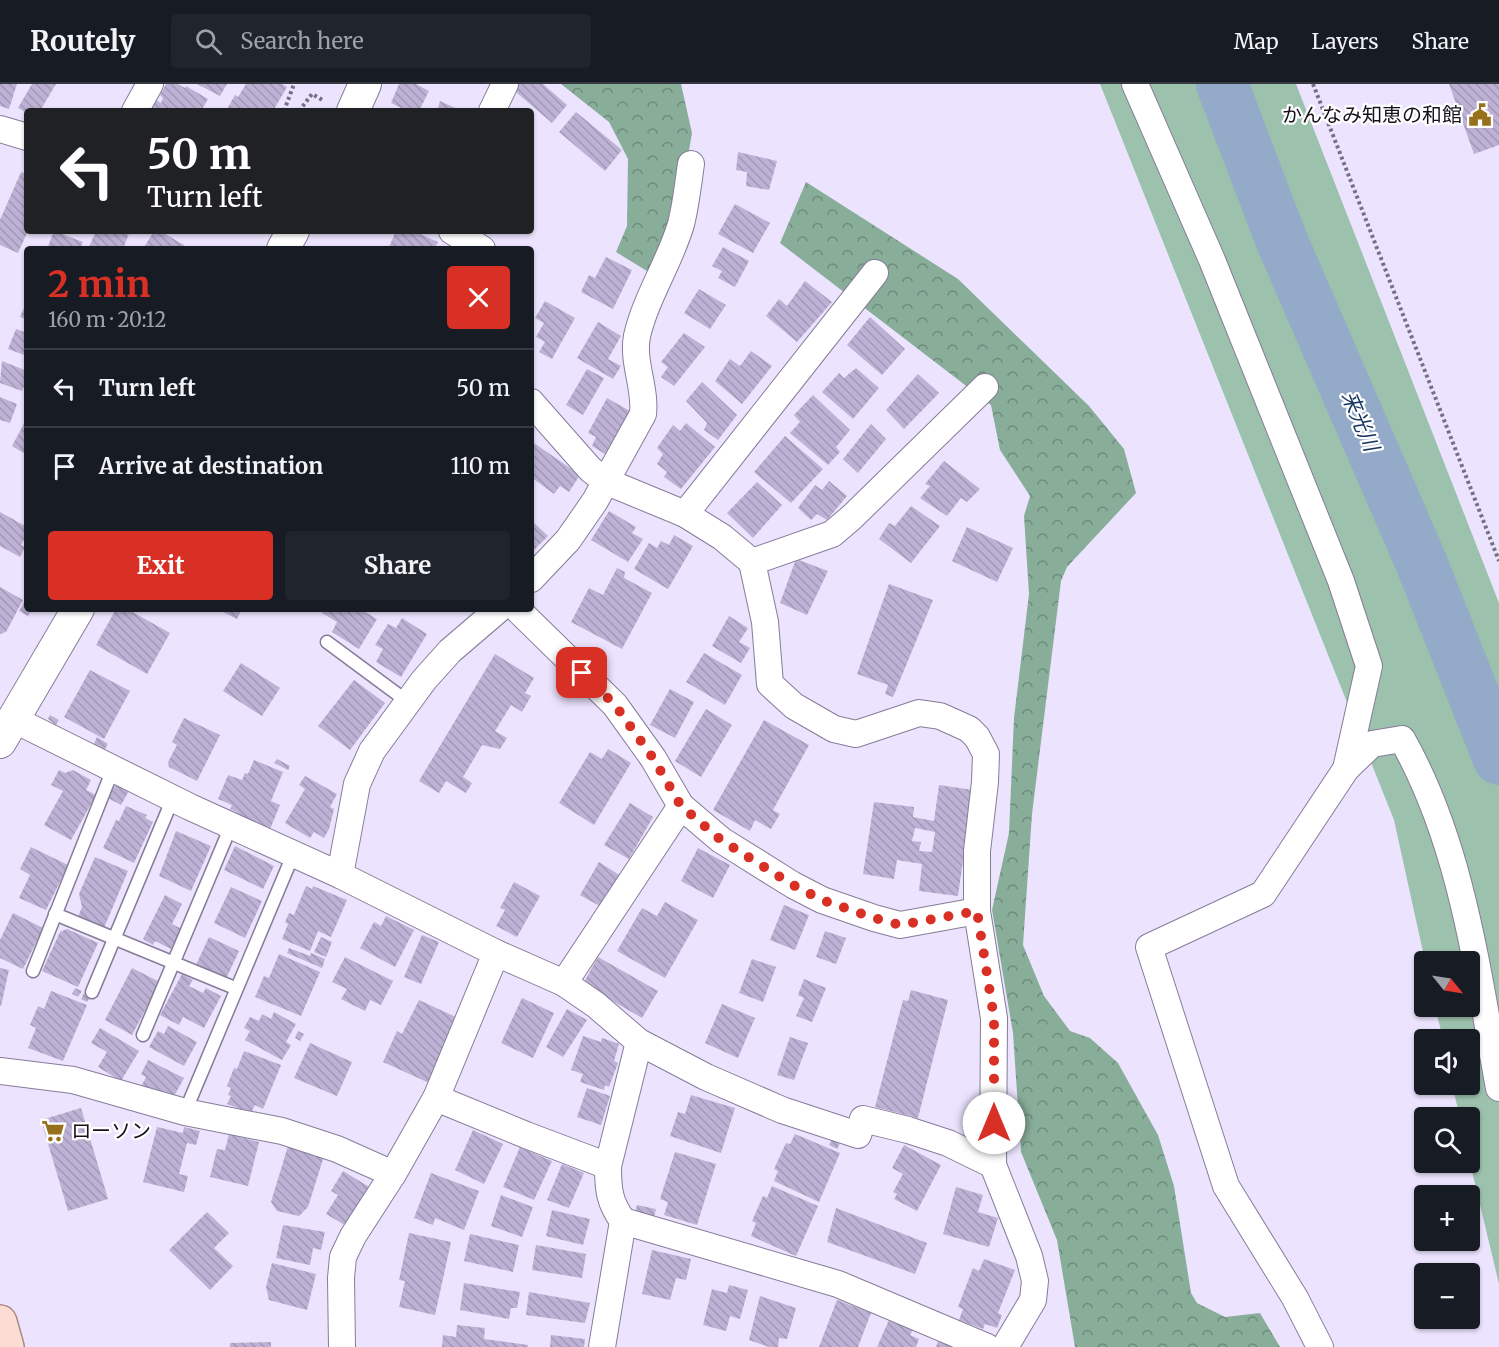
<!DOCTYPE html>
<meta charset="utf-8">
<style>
:root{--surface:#171b24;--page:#20242c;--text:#f1f3f6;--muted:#9ea1a6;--line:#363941;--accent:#d93025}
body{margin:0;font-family:Merriweather,"Noto Sans JP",serif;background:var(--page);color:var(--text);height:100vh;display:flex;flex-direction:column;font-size:22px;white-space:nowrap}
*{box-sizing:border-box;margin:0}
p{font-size:20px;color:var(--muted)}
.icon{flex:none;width:33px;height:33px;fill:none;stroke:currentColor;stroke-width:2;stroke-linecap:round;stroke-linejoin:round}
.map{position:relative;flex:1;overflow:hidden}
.drawer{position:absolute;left:24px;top:162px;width:510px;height:366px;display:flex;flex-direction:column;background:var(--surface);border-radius:6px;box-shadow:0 2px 4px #0004}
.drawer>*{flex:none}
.banner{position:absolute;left:24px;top:24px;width:510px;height:126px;border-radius:6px;box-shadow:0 2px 4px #0004;background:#202124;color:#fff;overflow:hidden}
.needle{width:39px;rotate:120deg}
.buttons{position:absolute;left:1414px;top:867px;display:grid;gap:12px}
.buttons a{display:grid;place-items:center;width:66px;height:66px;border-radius:6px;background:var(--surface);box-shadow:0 2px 4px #0004;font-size:30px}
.pin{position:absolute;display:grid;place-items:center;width:51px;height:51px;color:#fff;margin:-26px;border-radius:12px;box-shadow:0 3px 9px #0006}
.me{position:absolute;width:66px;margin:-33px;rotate:0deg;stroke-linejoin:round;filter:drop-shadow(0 0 4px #0008)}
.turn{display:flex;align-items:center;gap:21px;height:126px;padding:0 24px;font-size:27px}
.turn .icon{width:78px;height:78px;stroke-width:2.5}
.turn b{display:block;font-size:42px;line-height:51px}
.round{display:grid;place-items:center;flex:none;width:63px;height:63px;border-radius:6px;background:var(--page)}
.overview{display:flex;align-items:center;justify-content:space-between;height:102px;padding:0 24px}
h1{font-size:36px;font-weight:700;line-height:45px;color:var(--accent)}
.action{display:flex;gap:12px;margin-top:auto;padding:12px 24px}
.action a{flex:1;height:69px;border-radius:6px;background:var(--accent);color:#fff;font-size:24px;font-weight:700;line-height:69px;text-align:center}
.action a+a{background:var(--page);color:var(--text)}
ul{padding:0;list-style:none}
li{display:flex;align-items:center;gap:18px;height:78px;padding:0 24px;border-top:2px solid var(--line)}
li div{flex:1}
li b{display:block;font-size:22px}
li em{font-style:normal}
header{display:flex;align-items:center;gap:36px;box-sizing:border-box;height:84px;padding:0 30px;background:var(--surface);border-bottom:2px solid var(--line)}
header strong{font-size:28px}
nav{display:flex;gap:33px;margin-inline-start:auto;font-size:21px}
.search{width:420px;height:54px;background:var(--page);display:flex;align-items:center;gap:15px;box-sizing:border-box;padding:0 21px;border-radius:6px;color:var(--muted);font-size:22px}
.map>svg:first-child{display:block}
.green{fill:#9cc1ad}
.forest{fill:url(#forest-crowns)}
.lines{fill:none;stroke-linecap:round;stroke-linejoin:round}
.river{stroke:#93aac8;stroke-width:52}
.building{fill:url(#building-back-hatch);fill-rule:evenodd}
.service-casing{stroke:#867c99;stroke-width:15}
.minor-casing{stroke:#867c99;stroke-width:28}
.tertiary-casing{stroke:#867c99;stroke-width:34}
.primary-casing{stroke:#a98780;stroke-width:36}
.path{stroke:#767082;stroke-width:4;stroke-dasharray:3 3;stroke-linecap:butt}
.service{stroke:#fff;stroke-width:12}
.minor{stroke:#fff;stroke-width:26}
.tertiary{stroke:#fff;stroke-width:32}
.primary{stroke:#fbddd3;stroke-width:33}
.route{stroke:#d93025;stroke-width:10;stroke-dasharray:0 18}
.labels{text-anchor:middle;stroke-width:4.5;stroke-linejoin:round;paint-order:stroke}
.poi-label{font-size:20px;fill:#15111c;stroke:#fff;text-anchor:end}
.water-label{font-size:21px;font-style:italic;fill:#183860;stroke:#fff}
</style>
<header>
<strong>Routely</strong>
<div class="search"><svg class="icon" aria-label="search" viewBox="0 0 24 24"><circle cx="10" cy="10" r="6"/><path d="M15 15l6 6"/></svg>Search here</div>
<nav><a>Map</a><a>Layers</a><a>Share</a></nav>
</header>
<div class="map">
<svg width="1499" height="1263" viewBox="0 0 1499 1263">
<defs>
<pattern id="forest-crowns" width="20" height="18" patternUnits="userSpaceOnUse" patternTransform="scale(1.5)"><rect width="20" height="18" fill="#88ad99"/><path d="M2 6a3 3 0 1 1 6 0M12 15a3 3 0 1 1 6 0" fill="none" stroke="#6e8b7c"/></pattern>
<pattern id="building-back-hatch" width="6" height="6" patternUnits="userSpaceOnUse" patternTransform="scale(1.5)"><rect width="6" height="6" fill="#bdb2d5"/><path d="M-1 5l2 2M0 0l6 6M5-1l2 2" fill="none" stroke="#a298b6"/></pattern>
</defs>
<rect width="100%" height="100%" fill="#ece4fe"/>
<polygon class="green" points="1100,0 1296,0 1499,519 1499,1200 1470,1079 1470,1034 1460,1033 1452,1001 1470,1000 1470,956 1443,955 1435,923 1470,922 1470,878 1425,877 1394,736"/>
<g class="forest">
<polygon points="561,0 681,0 692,49 680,118 655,192 616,168 627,142 628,75 609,38"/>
<polygon points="806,98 958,195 1089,322 1124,365 1136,409 1067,483 1061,497 1032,730 1023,861 1044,912 1070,947 1090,954 1118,979 1158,1051 1174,1102 1191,1209 1197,1219 1225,1233 1260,1229 1280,1263 1075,1263 1057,1156 1021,1068 1013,949 992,826 1009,749 1014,634 1029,510 1024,432 1030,412 1000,366 991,321 780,159"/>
</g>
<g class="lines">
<polyline class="river" points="1222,0 1281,155 1421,478 1499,675"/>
</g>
<g class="building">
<polygon points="0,0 17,0 9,25 0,22"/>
<polygon points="32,0 56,0 40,27 27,27 27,29 18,24"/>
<polygon points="166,0 178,0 185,4 186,2 208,15 201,27 143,27 156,16 161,19 163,14 160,11"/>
<polygon points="197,0 227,0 220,12"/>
<polygon points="246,0 282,0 287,3 273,27 226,27 235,11 238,13"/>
<polygon points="399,0 416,0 429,7 419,27 407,27 391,19"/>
<polygon points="513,0 543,0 567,21 552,39 510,3"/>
<polygon points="1449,0 1499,0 1499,61 1474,70"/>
<polygon points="440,17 462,27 437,27"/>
<polygon points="576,28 622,66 605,87 559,48"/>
<polygon points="738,68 777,77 769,106 746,102 747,88 736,86"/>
<polygon points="21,88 27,90 28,147 18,169 0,161 0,136"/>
<polygon points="735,120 770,139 753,169 718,150"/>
<polygon points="54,147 83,158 80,165 47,165"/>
<polygon points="96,147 130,147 123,165 88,165"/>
<polygon points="154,147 160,147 184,161 181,165 143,165"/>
<polygon points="396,147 413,147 438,158 434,165 388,165"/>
<polygon points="723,163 749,177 735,203 718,194 722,187 712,182"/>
<polygon points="606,173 632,186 613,225 581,208 589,191 595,194"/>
<polygon points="805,197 832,218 797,258 766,232 779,215 787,222"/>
<polygon points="699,205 726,221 710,245 684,229"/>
<polygon points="27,217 27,236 20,233"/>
<polygon points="545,217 575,234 552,275 539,268 545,258 536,253 544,239 535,234"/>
<polygon points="870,233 905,265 882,291 847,261"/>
<polygon points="598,238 621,252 608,275 621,282 613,295 577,274"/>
<polygon points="16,245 27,249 27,272 8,265"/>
<polygon points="684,249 705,263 674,302 661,293 668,283 661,278"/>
<polygon points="751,267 772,282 742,320 715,297 730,275 740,282"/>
<polygon points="2,277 27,287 27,295 22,307 0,299"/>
<polygon points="856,284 879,304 853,335 822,308 839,289 844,294"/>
<polygon points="587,285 604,294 583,331 566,321"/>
<polygon points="918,290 939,309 904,345 886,326"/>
<polygon points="702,298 737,331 718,356 704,346 707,339 686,317"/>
<polygon points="813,311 850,346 836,363 840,368 828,381 790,349 800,338 794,331"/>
<polygon points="0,313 17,320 10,339 0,336"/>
<polygon points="607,314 630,327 605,370 592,362 596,353 588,349"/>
<polygon points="27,334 27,371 12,362"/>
<polygon points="686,339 715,363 681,405 664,393 667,388 657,380 663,370 657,364 673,341 680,347"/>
<polygon points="871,340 886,355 858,389 843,375"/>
<polygon points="785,352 823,385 791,419 754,388"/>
<polygon points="531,357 580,391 569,408 560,402 554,410 531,393"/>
<polygon points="944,377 980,405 967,418 961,414 947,432 920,414 930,402 925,400"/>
<polygon points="829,397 847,412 827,436 817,430 811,436 798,424 815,401 822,406"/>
<polygon points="757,398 782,421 753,454 727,429"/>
<polygon points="911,422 940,442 911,479 879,455 889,439 895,442"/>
<polygon points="609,427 636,443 632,449 643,455 628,478 591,456"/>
<polygon points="0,428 27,443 27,450 21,461 25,463 20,473 0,462"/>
<polygon points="531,436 548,452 531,469"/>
<polygon points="967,443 1013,464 997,498 952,477"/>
<polygon points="674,451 693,462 668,505 634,485 649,459 657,464 661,457 669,461"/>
<polygon points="796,475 828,487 807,531 780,519"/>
<polygon points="617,484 625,488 624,494 652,509 622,565 571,538 589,504 603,511"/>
<polygon points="889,500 933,516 893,613 885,610 888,601 857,590"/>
<polygon points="0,503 23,516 6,548 0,550"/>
<polygon points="27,513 27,525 32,525 28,532 19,527"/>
<polygon points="116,525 127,525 170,549 147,590 96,561"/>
<polygon points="217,525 242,525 237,535"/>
<polygon points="324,525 367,525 365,528 377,535 359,565 332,548 337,538 322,529"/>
<polygon points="729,532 748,544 739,558 750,564 741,579 712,562"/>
<polygon points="402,534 427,550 401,593 376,578 383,565 375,561 388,540 396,544"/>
<polygon points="704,569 742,591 725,621 686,598"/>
<polygon points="495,570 534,594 525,609 531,612 522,628 511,621 495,647 507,654 500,665 482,661 463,693 472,699 466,709 446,697 439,709 419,697"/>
<polygon points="241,579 280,604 262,632 223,607"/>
<polygon points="90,586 130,607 104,655 64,633"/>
<polygon points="354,596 385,619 350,666 318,642"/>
<polygon points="670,605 694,618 675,654 650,641"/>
<polygon points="706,625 732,641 701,693 675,677"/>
<polygon points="50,631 59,636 56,641 48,635"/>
<polygon points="184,634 220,651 197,697 169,683 168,678 177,661 172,658"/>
<polygon points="764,636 809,661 773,726 780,730 771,745 755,736 750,747 713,726"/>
<polygon points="97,653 108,660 103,668 93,662"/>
<polygon points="608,665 631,679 594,741 559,719 590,668 602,675"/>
<polygon points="277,675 290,682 288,686 274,679"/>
<polygon points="254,676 283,688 271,717 280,721 268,750 235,731 237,728 230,725 232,721 218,715 228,691 242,696 245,689 248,690"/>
<polygon points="59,686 65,689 73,686 91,696 86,706 96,711 71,756 44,741 63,707 51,701"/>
<polygon points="305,692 337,710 330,723 334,725 329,745 324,754 314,748 310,754 285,739 305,705 299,701"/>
<polygon points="116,700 129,707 121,721 108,714"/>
<path d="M939,701L973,706L958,812L919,807L922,780L897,776L894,795L863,790L874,718L914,723L913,733L934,737ZM915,744L935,748L932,768L919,767L921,758L912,757Z"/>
<polygon points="630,719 653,733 629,775 604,761"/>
<polygon points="126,722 147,731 145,734 153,738 134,779 103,764 116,736 119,737"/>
<polygon points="176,747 211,762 191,807 159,792"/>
<polygon points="235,762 274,782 263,805 224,786"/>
<polygon points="31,763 68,781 46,826 19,814 30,791 20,785"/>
<polygon points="698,764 730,781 713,814 681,797"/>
<polygon points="95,773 128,787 104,844 78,833 82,823 79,810"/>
<polygon points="599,778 621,792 603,824 580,811"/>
<polygon points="514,798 540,812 517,853 496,842 505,826 500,824"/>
<polygon points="306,802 312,805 313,802 347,816 331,853 318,847 310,867 282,855 288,840 285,838 289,829 294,831"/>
<polygon points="231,803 262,817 245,854 214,839"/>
<polygon points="165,811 182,820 172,840 182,845 171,865 155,857 153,861 143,855"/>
<polygon points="665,818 698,836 665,894 617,867 642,824 657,832"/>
<polygon points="784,821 809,831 795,866 770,856"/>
<polygon points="13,829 43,844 23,885 0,874 0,856"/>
<polygon points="386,832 414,846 395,883 360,864 374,838 381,842"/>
<polygon points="67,845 98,859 78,903 42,887 60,848"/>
<polygon points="825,847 846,854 836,880 816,873"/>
<polygon points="422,851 439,858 421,900 404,893"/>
<polygon points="209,853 239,867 225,897 195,883"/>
<polygon points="321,853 332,858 326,873 314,868"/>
<polygon points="289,864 310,872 311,869 325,875 322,884 287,869"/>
<polygon points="279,870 320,888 301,932 255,913 264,892 269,894"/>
<polygon points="345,873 393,897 381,921 370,916 365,927 341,915 347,905 332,898"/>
<polygon points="598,873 658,907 642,934 583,900"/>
<polygon points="752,875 776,883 763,918 739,909"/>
<polygon points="0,884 9,886 1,922 0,922"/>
<polygon points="132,884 160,898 132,951 105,936"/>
<polygon points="182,890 193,896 189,902 203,909 206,904 221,912 204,944 183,933 179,941 160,931"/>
<polygon points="804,895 826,904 812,938 796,932 804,914 798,911"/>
<polygon points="75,904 82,907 78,913 72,910"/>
<polygon points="911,906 948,916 918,1034 875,1023 903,916 908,917"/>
<polygon points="51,907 87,921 63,977 28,964 36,944 30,941 38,922 44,925"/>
<polygon points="84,909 91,912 87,918 81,915"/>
<polygon points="522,914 554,929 533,974 501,959"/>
<polygon points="419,916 458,934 429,999 383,978 397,947 402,950"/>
<polygon points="722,920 755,934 738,974 705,959"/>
<polygon points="567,925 587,936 563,973 546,963"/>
<polygon points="274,928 296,940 286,958 291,961 282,976 245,956 250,947 244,944 250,933 259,937 262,930 271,935"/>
<polygon points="168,942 197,958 184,982 149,963 158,947 164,950"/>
<polygon points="100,944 139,967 121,997 98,983 107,968 91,959"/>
<polygon points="298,947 304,950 300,957 295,954"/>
<polygon points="583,952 601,958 602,954 619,960 614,977 618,979 609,1003 605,1001 604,1006 580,998 583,990 571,986"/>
<polygon points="790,953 808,959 794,996 777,991"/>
<polygon points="310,959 352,978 337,1012 294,994"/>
<polygon points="244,967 281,981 263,1025 255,1021 251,1029 227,1020 231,1012 228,1011 231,1004 227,1002 234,984 237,985"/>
<polygon points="148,976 184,994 172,1016 142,1001 146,993 141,990"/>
<polygon points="587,1004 610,1012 601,1041 577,1033"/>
<polygon points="691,1011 735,1024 721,1069 670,1052 678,1028 685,1030"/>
<polygon points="81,1024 108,1115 68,1127 41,1036"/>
<polygon points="157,1043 183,1049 184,1043 200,1047 196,1061 187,1059 179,1090 188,1092 184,1108 143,1098"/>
<polygon points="473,1046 503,1060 484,1100 455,1086"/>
<polygon points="229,1050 259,1058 248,1102 210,1093 217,1065 225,1066"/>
<polygon points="795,1050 840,1069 819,1118 774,1097 778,1087 774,1085 786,1059 790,1060"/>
<polygon points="833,1053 841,1057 837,1065 829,1061"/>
<polygon points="904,1061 941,1081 917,1127 894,1115 897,1110 893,1108 903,1090 892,1084"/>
<polygon points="288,1062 324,1072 308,1123 299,1132 277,1127 271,1118"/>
<polygon points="520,1063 552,1077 534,1116 503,1103"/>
<polygon points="675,1068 716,1080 697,1141 664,1131 668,1118 660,1115"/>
<polygon points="562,1080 584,1089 569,1124 547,1116"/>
<polygon points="343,1087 371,1104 348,1143 326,1130 338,1111 331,1107"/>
<polygon points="431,1089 479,1107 464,1146 435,1134 433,1141 414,1134"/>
<polygon points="772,1102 818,1122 796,1172 751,1152 756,1139 752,1137 763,1112 767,1114"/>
<polygon points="956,1103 983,1111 978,1128 998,1134 989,1163 943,1150"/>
<polygon points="501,1111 533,1123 522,1153 491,1142"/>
<polygon points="637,1121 656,1125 654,1133 635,1129"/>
<polygon points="836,1124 927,1159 915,1190 827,1158"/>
<polygon points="552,1126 590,1135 583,1161 546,1152"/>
<polygon points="207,1128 229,1149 214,1164 233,1182 210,1206 169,1166"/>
<polygon points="283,1141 325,1148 321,1166 313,1164 310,1181 276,1174"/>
<polygon points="409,1149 451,1158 435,1231 399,1223 405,1197 399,1196"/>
<polygon points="470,1150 519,1161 513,1188 464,1177"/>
<polygon points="536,1161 586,1170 582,1194 532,1186"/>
<polygon points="652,1166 691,1175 686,1196 676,1194 670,1216 642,1210"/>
<polygon points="984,1175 1015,1186 998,1229 1002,1231 997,1244 985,1240 983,1245 959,1236 963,1225 958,1223 973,1184 979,1187"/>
<polygon points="272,1179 316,1190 307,1226 269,1216 266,1203"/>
<polygon points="464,1199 520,1208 517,1224 511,1224 509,1235 460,1226"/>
<polygon points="729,1201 748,1206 740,1235 730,1232 726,1247 703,1241 712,1205 727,1209"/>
<polygon points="529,1208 590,1219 585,1239 526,1231"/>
<polygon points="760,1212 796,1224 787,1255 779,1254 778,1263 769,1263 749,1256"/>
<polygon points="837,1216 871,1229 858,1263 819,1263"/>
<polygon points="889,1236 913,1246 910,1251 919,1255 916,1263 877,1263"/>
<polygon points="457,1241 485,1244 484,1255 528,1261 528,1263 442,1263 443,1251 456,1253"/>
<polygon points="551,1251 585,1255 584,1263 550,1263"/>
<polygon points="938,1257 953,1263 936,1263"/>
<polygon points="271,1258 271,1263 230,1263 230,1259"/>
</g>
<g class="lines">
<g class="service-casing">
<g id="service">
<polyline points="327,558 408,618"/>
<polyline points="55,830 235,904"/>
<polyline points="33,887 113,685"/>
<polyline points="92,908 173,714"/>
<polyline points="143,951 231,742"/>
<polyline points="185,1028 293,771"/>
</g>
</g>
<g class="minor-casing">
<g id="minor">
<polyline points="1135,0 1212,176 1341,497 1369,582 1346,685"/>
<polyline points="135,27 150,0"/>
<polyline points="492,27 505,0"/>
<polyline points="0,45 27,53"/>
<polyline points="452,147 482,165"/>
<polyline points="531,318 590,385 605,397 685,430 722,453 752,478 765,538 770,600 794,622 834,645 856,650 919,629 940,632 969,645 977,653 986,670 985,698 977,767 977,827 994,934 993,1081 1029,1172 1035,1197 1033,1216 1005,1263"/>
<polyline points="685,430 875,189"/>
<polyline points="752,478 832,450 852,433 985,303"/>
<path d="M531,495L568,456L595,417L643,330C646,304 632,278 637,252C646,213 670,178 681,140C686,121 688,100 691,80"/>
<polyline points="517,525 615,621 653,674 681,722 721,756 793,801 822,816 874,834 900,841 977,827"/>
<polyline points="15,636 190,723 340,791 496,869 564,899 596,921 639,958 706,993 782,1026 858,1051 863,1035 908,1046 948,1059 993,1081"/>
<polyline points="340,791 357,700 372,667 424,596 450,567 499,525"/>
<polyline points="564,899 681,722"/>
<polyline points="0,987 73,996 185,1028 282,1047 337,1065 393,1090"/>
<polyline points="436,1014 526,1051 608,1082"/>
<path d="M623,1137C609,1118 608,1105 608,1082L639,958"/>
<polyline points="342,1263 341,1194 343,1173 353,1152 393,1090 436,1014 496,869"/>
<polyline points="602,1263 623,1137 838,1200 987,1263"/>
<path d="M1320,1263L1295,1214L1226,1102L1149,863L1263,810L1346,685L1372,660L1402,655C1462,761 1477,886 1499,1004"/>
</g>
</g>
<g class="tertiary-casing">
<g id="tertiary">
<polyline points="353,27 365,0"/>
<polyline points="283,165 293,147"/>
<polyline points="0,658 78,525"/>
</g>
</g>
<g class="primary-casing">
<polyline id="primary" points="0,1238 7,1263"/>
</g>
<g class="path">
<polyline points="1313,0 1499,477"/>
<polyline points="284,27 294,0"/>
<polyline points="299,27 312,10 324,17"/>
</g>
<use href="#service" class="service"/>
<use href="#minor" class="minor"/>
<use href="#tertiary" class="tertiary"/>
<use href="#primary" class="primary"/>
</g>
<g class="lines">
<polyline class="route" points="582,589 615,621 653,674 681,722 721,756 793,801 822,816 874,834 900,841 977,827 994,934 994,1039"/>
</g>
<defs>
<g id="civic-bare" transform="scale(1.8)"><path d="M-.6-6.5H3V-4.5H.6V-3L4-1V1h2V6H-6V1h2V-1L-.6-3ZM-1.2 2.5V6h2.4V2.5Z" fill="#96701a" stroke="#fff" stroke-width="2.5" paint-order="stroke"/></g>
<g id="supermarket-bare" transform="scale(1.8)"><path d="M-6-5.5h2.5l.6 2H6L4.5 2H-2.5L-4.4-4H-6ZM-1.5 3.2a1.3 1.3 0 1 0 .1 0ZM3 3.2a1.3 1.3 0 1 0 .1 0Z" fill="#96701a" stroke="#fff" stroke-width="2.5" paint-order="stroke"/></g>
</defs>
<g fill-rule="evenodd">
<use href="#civic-bare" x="1480" y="31"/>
<use href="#supermarket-bare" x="53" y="1047"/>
</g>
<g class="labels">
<g class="poi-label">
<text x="1462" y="38">かんなみ知恵の和館</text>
<text x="71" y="1054" text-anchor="start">ローソン</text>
</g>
<g class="water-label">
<text transform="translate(1360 337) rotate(67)" y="7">来光川</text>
</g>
</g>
</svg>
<div class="buttons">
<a><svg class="needle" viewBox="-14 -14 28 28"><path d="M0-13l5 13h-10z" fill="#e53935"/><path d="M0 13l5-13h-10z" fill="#9ea1a6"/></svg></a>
<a><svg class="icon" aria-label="sound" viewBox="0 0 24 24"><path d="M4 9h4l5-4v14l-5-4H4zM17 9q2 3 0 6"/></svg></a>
<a><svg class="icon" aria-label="search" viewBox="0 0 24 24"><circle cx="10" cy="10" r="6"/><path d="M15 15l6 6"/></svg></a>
<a>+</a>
<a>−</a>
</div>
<div class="pin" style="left:582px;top:589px;background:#d93025"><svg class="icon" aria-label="arrive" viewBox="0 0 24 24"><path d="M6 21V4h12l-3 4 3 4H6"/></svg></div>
<svg class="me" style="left:994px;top:1039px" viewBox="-20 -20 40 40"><circle r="19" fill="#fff"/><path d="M0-13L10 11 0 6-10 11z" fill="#d93025"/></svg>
<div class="banner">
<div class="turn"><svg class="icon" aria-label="left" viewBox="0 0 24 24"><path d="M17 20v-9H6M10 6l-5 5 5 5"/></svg><div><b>50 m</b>Turn left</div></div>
</div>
<section class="drawer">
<div class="overview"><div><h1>2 min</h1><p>160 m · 20:12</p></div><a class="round" style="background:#d93025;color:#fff"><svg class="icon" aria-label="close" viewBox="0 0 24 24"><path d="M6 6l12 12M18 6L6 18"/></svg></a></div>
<ul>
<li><svg class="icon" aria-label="left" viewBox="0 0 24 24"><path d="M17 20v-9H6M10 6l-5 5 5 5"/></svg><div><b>Turn left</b></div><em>50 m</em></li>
<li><svg class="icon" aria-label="arrive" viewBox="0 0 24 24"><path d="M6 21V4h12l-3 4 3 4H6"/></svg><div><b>Arrive at destination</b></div><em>110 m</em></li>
</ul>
<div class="action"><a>Exit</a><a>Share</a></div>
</section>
</div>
